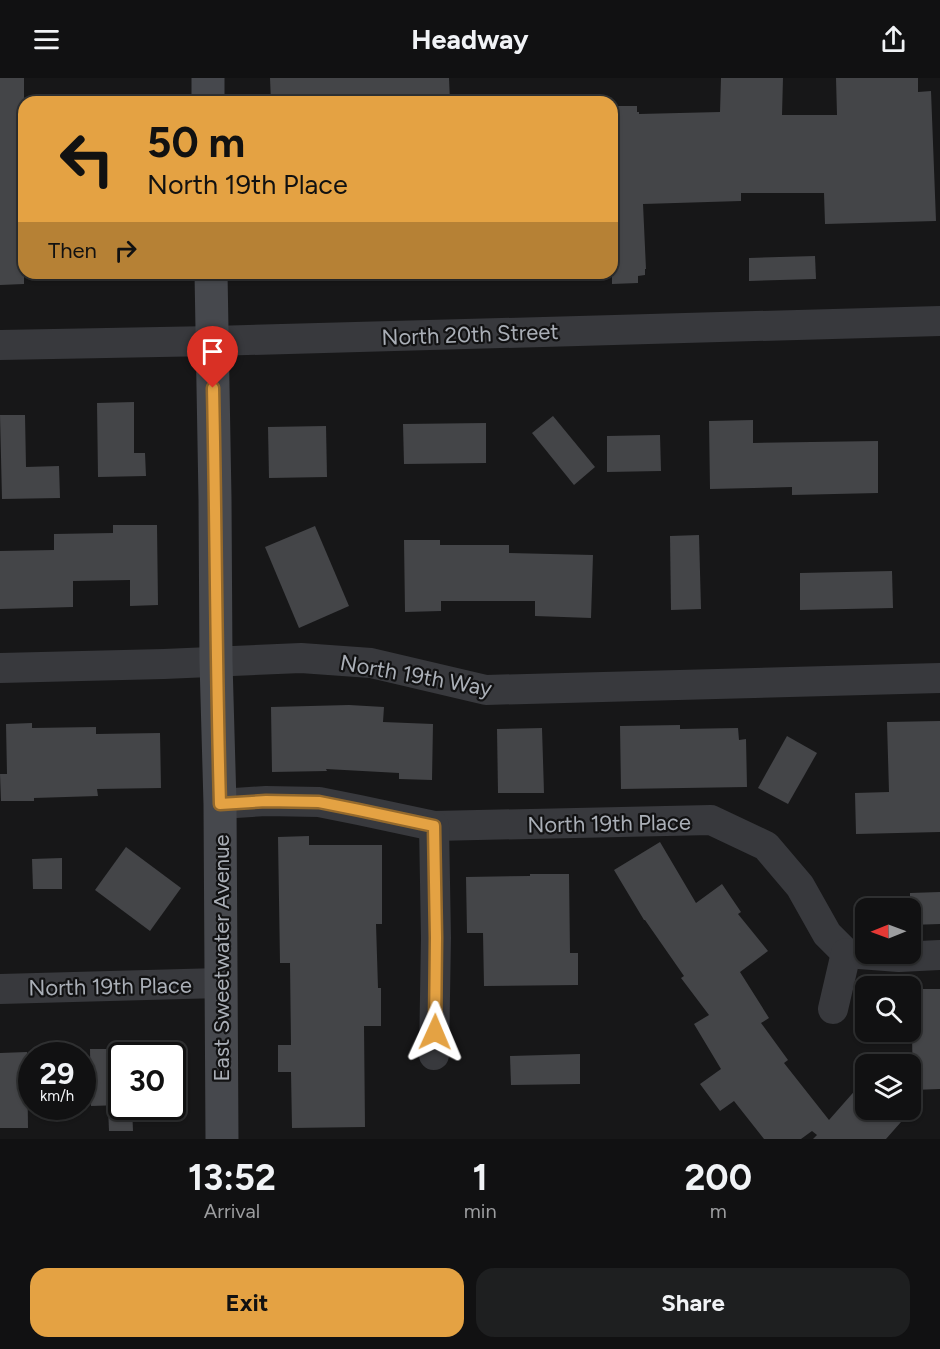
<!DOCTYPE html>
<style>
:root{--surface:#111112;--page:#1e1f20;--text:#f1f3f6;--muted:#9c9d9f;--line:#303132;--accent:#e4a243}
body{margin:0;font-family:Figtree,sans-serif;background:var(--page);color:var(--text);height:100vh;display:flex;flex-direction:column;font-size:22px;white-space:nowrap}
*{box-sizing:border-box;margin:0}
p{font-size:20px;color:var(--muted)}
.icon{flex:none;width:33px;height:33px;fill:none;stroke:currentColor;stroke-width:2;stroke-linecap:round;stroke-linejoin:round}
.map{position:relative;height:1061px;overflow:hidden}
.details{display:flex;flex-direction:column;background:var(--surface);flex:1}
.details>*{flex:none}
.guide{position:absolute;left:18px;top:18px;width:600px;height:183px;border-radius:18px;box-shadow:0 2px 4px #0004,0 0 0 2px var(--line);background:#e4a243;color:#111;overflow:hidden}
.needle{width:39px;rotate:269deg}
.buttons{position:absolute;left:855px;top:820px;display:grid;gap:12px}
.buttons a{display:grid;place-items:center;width:66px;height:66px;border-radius:12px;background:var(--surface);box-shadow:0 2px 4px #0004,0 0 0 2px var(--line);font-size:30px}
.speed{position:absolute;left:18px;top:964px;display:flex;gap:12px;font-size:30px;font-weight:700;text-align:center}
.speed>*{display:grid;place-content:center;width:78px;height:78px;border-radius:50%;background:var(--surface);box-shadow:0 2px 4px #0004,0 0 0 2px var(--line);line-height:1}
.speed small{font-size:15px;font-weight:400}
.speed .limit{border:3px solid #111;border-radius:9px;background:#fff;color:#111}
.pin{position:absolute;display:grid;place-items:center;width:51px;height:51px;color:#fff;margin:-62px -26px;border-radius:50% 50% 50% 0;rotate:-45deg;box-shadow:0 0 6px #0007}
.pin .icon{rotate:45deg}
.me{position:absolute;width:66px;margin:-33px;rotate:1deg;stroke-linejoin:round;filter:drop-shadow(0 0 4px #0008)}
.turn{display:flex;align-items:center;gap:21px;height:126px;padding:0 30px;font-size:27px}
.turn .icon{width:78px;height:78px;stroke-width:2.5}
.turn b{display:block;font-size:42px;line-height:51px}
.then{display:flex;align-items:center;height:57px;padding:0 30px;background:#0003;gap:12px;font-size:22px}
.eta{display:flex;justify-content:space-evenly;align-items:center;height:102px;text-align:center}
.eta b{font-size:36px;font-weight:700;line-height:42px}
.primary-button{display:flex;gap:12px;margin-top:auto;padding:12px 30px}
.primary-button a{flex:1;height:69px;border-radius:18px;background:var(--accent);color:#111;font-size:24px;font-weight:700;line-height:69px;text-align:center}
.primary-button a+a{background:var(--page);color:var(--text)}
header{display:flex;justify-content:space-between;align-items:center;height:78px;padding:0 30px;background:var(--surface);font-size:27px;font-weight:700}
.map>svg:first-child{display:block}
.water{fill:#30383d}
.building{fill:#444548}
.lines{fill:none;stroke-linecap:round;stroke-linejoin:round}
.street{stroke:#38393d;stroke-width:30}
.secondary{stroke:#46484d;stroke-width:33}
.route-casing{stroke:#94692c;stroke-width:15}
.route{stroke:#e4a243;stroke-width:10}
.labels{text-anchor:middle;stroke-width:4.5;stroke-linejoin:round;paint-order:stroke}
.street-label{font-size:22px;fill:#aaafb7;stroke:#121213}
</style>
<header><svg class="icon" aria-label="menu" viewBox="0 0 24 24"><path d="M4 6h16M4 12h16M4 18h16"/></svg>Headway<svg class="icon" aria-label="share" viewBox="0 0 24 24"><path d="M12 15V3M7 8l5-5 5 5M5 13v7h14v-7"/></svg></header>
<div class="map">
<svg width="940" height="1061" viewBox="0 0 940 1061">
<rect width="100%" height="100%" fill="#171718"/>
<polygon class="water" points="495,18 498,21 527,20 527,24 488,24"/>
<g class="building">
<polygon points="0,0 24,0 24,206 0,207"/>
<polygon points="270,0 449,0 450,24 271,24"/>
<polygon points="721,0 783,0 782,37 837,37 836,0 918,0 918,14 931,13 936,143 825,146 824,115 741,115 741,123 643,126 646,191 645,191 645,197 638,198 638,205 612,206 612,28 637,28 637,34 639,34 639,36 720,34"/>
<polygon points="815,178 816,201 749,203 749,180"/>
<polygon points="134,324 134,375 145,375 146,398 98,399 97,325"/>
<polygon points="0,337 25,337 26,389 59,388 60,420 2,421"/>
<polygon points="553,338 595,389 574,407 532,355"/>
<polygon points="753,342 753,365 878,363 878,415 792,417 792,409 710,411 709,343"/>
<polygon points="486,345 486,385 404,386 403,346"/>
<polygon points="326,348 327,399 269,400 268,349"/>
<polygon points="660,357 661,393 607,394 607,358"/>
<polygon points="113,447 157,447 158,527 130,528 130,502 73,503 73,529 0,531 0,473 54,472 54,456 113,455"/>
<polygon points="315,448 349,528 299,550 265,469"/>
<polygon points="699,457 701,531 671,532 670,458"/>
<polygon points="404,462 440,462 440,467 509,467 509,475 593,477 591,540 535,538 535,523 441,523 441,533 405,534"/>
<polygon points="892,493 893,530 800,532 800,495"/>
<polygon points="349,627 384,629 383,644 433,646 432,702 399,701 399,695 326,691 327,693 272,694 271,629"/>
<polygon points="940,643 940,754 856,756 855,715 889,714 887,644"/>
<polygon points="32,645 32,650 96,649 96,656 160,655 161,710 97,711 98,718 34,720 34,723 1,723 0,696 7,696 6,646"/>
<polygon points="680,647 680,651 738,650 739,662 746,661 747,709 621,711 620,648"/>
<polygon points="542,650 544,715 498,715 497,651"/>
<polygon points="787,658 817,675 788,726 758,710"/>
<polygon points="309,758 309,767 382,767 382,846 376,846 378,910 381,910 381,948 364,948 365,1049 292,1050 291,994 278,994 278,967 291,967 290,885 280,885 278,759"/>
<polygon points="660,764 696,825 722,806 741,834 738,836 768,873 740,894 769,940 761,945 788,982 784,985 829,1042 866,1000 866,1032 887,1032 901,1044 886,1061 813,1061 817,1057 812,1053 801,1061 764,1061 734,1023 720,1033 700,1006 721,991 694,946 709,937 681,900 684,898 645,842 644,842 614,792"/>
<polygon points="126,769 181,810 150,853 95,812"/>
<polygon points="62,780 62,811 33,811 32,781"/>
<polygon points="530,796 569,796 570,875 578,875 578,907 484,908 483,855 467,855 466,799 530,798"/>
<polygon points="940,814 940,846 910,847 910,815"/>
<polygon points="910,911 940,911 940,1011 913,1012 912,956 910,956"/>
<polygon points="90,971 122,971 122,1027 91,1028"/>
<polygon points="27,974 28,1050 0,1050 0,975"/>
<polygon points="580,976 580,1006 511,1007 510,978"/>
<polygon points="108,1029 132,1029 133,1053 109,1053"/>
</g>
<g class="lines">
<g class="street">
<polyline points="0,267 213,263 940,243"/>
<polyline points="0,590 164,586 301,580 371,585 486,612 940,600"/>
<polyline points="220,726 266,723 319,724 359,732 434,748 711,742 766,768 800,808 827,856 846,875 899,879 940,877"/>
<polyline points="0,911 220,905"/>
<polyline points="833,931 846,875"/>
<polyline points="434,977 436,860 434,748"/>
</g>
<g class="secondary">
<polyline points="208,0 208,24"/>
<polyline points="211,195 215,421 216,584 220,726 222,1061"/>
</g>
</g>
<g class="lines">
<g class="route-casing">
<path id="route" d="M213,310C216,448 216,587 220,726L266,723L319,724L359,732L434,748L436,860L435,954"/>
</g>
<use href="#route" class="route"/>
</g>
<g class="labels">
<g class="street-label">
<text transform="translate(470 256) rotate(-2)" y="8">North 20th Street</text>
<text transform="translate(416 597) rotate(10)" y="8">North 19th Way</text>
<text transform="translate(609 745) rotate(-1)" y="8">North 19th Place</text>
<text transform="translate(221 880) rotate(-90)" y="8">East Sweetwater Avenue</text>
<text transform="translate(110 908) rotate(-1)" y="8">North 19th Place</text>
</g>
</g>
</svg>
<div class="buttons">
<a><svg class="needle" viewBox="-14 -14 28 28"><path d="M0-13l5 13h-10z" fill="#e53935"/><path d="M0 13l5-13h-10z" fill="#9c9d9f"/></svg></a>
<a><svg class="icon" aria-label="search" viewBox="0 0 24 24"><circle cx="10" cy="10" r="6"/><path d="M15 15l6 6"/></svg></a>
<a><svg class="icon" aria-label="layers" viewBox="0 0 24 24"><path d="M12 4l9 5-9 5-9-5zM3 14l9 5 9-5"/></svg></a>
</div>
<div class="speed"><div>29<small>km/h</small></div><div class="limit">30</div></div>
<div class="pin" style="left:213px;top:310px;background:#d93025"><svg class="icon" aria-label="arrive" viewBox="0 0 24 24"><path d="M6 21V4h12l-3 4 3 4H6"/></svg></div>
<svg class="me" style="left:435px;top:954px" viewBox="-20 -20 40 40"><path d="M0-17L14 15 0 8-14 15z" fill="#e4a243" stroke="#fff" stroke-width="4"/></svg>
<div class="guide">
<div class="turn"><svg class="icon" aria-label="left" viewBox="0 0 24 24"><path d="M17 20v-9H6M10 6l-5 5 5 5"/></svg><div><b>50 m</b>North 19th Place</div></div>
<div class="then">Then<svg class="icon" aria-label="right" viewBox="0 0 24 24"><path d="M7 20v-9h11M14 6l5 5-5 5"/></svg></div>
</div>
</div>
<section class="details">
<div class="eta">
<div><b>13:52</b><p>Arrival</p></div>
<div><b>1</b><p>min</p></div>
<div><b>200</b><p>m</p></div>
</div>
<div class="primary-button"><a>Exit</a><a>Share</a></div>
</section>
